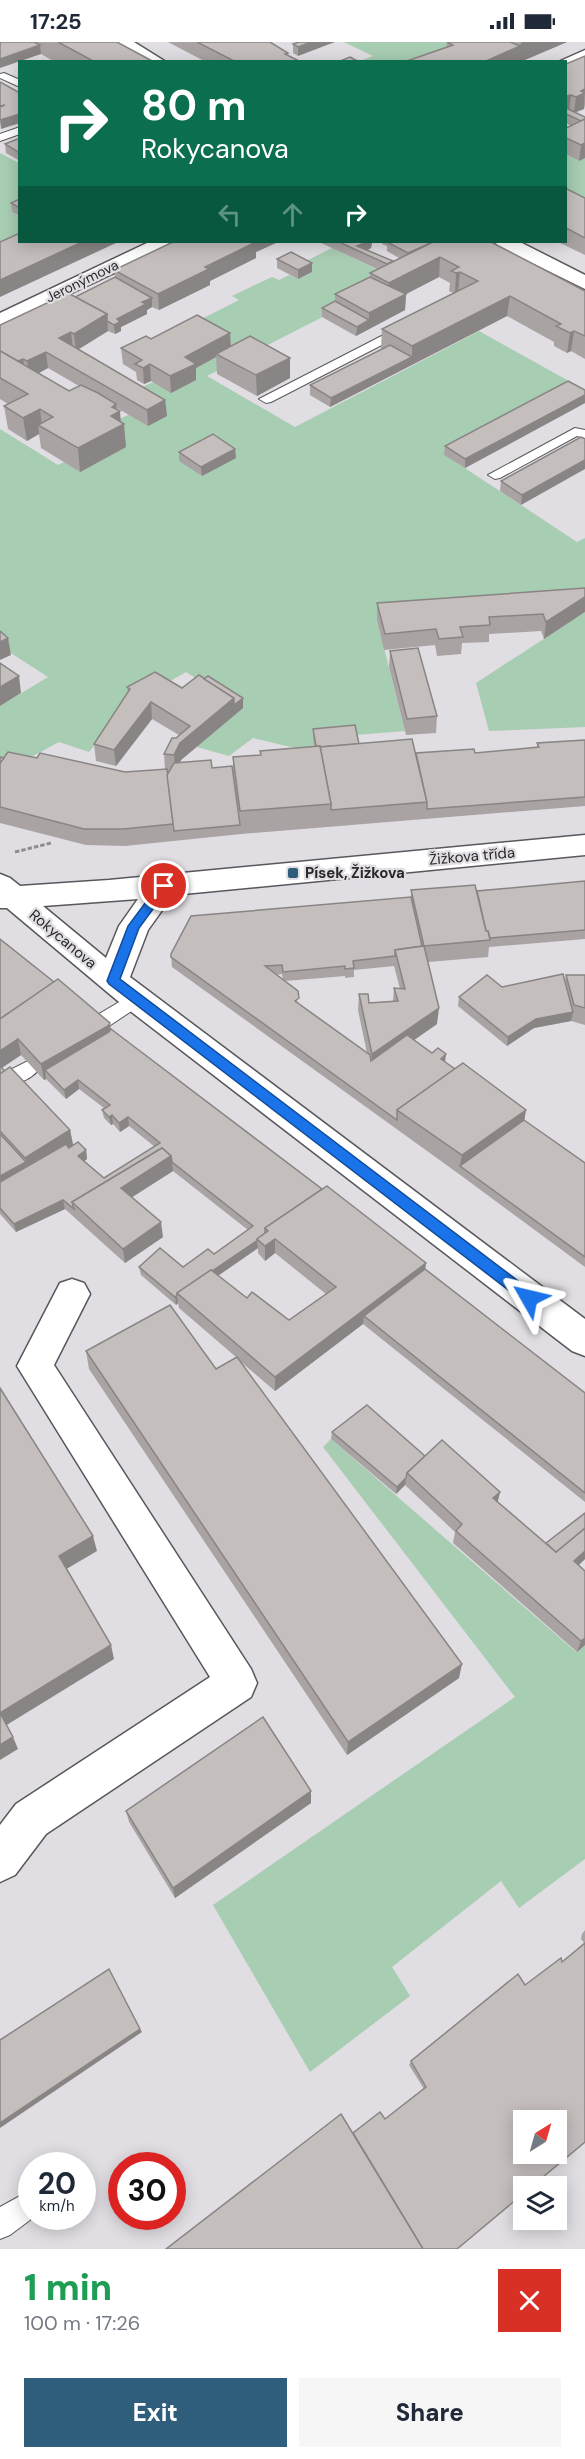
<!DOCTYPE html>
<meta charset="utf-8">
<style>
:root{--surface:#fff;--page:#f6f6f7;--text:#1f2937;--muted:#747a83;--accent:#2f5e7d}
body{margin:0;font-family:"DM Sans",sans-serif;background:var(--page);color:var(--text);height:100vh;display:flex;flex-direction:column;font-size:22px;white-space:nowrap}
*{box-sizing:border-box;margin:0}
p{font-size:20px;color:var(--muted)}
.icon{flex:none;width:33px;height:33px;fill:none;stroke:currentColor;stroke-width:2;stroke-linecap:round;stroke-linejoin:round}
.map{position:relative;height:2207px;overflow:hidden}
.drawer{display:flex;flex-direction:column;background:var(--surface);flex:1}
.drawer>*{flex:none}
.banner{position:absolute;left:18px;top:18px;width:549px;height:183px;border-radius:0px;box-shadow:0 3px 15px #0003;background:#0b6e4f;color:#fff;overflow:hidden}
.needle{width:39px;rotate:37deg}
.buttons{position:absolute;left:513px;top:2068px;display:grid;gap:12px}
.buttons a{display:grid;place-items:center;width:54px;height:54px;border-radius:0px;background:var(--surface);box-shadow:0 3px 15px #0003;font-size:30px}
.speed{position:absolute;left:18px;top:2110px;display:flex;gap:12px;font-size:30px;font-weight:700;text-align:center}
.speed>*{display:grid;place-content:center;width:78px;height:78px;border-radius:50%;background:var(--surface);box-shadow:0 3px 15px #0003;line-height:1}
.speed small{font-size:15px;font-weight:400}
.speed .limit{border:9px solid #d22;background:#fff;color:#111}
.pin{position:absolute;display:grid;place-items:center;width:51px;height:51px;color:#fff;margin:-26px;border:3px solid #fff;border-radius:50%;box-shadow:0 2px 6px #0007}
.me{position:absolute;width:66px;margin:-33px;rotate:307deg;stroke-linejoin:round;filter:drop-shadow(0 0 4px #0008)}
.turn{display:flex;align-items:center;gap:21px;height:126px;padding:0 24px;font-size:27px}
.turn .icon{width:78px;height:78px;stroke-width:2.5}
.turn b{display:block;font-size:42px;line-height:51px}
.lanes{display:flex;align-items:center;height:57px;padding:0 24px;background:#0003;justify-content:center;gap:30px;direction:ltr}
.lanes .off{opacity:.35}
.round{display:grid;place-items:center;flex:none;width:63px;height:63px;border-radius:0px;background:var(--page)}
.head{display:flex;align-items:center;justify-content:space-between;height:102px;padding:0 24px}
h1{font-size:36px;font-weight:800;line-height:45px;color:#1e9e55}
.primary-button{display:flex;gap:12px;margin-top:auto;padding:12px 24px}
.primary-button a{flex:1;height:69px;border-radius:0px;background:var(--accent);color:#fff;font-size:24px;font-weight:800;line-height:69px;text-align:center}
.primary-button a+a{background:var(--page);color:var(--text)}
.status{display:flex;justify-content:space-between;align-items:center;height:42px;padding:0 30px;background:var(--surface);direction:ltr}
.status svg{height:16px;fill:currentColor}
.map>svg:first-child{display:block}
.green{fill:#a7cdb2}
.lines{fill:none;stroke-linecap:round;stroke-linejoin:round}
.service-casing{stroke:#5a575c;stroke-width:2}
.minor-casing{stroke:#5a575c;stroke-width:3}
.secondary-casing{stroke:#5a575c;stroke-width:3}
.path{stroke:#908e92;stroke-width:3;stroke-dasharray:4.5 2;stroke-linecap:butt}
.service{fill:#fff;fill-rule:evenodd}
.minor{fill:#fff;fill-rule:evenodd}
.secondary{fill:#fff;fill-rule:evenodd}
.wall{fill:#a9a3a3;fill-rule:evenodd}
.shaded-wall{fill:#898584}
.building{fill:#c4bebd;stroke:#898584;stroke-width:1.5;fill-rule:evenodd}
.route{fill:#1a73e8;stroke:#114b97;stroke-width:1.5}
.poi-dot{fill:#2f5e7d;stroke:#e0dde3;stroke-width:2}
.labels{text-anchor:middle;stroke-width:4.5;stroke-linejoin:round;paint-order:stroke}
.far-street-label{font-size:14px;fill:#29282a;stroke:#e0dde3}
.street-label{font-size:15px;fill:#29282a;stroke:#e0dde3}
.poi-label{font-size:15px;font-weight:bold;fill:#29282a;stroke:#e0dde3;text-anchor:start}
</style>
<div class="status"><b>17:25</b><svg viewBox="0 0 49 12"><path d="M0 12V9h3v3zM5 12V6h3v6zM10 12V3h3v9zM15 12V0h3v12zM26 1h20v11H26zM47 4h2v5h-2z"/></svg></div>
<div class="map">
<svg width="585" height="2207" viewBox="0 0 585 2207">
<rect width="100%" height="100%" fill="#e0dde3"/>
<g class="green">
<polygon points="344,0 502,0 448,20 360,19 373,14"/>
<polygon points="0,111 19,121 19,166 12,170 19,174 20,200 0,217"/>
<polygon points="566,112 579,119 585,116 585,173 566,164"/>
<polygon points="332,206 397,237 207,334 295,385 479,289 576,343 445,413 577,500 585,496 585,563 377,578 405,689 355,693 316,711 253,696 229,714 197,705 208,644 186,630 130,662 103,706 94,704 89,710 59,700 11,726 0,724 0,664 48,635 0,604 0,387 58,423 64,420 81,429 115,379 128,373 127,351 154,340 188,284 239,258 232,254 272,235 279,238 289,233 298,237 311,231 298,223"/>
<polygon points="585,570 585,685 489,689 476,641"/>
<polygon points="331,1397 576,1610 585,1603 585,1817 519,1866 501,1839 392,1925 410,1954 310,2030 213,1863 515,1655 323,1405"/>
</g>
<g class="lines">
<g class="service-casing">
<g id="service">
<polygon points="4,31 20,38 20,45 0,36 0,32"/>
<polygon points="20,85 20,92 0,99 0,92"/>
<polygon points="403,283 407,284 409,287 407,290 271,360 266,361 259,357"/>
<polygon points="575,386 585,388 585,396 577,394 500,436 495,437 488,433"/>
<polygon points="136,950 142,952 145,957 142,962 103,988 96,990 89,988 87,983 89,978"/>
<path d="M32,1017L39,1019L41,1024C36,1035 12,1047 0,1043V1033Z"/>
<polygon points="20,2154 30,2158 30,2178 10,2193 0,2197 0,2165"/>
</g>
</g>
<g class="minor-casing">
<g id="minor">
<polygon points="585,8 585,19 566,26 566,20 558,20"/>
<polygon points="149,200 174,200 171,204 0,285 0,271"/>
<path d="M585,793V813L173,853L148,888L130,935L585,1277V1314L572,1309L125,965L7,866H0V832L10,836L20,844L109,838ZM138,857L119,884L106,916L43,864Z"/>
<polygon points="72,1237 84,1241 90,1252 54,1323 251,1627 257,1641 251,1655 46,1792 15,1833 0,1840 0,1783 16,1762 210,1635 17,1324 60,1241"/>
</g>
</g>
<g class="secondary-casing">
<g id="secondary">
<polygon points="112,0 134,0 166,20 144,20 115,4"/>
<polygon points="495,200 520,200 585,233 585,247 498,204"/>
</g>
</g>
<polyline class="path" points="15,810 51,801"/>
<use href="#service" class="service"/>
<use href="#minor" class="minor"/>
<use href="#secondary" class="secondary"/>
</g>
<g class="wall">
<polygon points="2,0 117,0 154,20 55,20 41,12"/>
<polygon points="168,0 270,0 288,13 301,20 206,20"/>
<polygon points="299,0 298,14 293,11 293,2"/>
<polygon points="447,0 567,0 520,20 404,20 446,5"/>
<polygon points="585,14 585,63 584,67 575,70 585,75 585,116 579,119 566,112 566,86 571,84 566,81 566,22"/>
<polygon points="20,96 20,119 6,111 5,102"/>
<polygon points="566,148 585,156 585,213 558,200 566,200"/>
<polygon points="20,157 20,174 12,170 11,161"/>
<path d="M173,200H278L256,210V216L210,239V243L159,268L152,265L147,268V272L121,285V289L115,292L108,289L78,307L165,358L167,374L148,384L117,366L121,380L126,405L80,430L41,406L39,392L27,399L8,387L4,364L8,362L0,357V283L75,255L115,235L114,228ZM48,326L79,344L69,349L38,331Z"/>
<polygon points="319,200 372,200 371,206 367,208 393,219 399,216 387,209 387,204 382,202 382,200 491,200 585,249 585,317 571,309 567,311 554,304 554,300 507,274 330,365 310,353 310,343 381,307 382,287 453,251 449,249 450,241 439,235 406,252 405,268 356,294 322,275 322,266 335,259 335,252 370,235 370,231 377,227"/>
<polygon points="277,217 312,230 298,237 277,226"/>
<polygon points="230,291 231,304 290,316 290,336 257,354 217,332 216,315 196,326 196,338 171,351 151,339 144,342 137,338 136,330 123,322 121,306 151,297"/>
<polygon points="585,348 585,361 465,426 444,413 445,404"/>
<polygon points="581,395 521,463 500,449 501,439"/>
<polygon points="235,407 236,416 202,434 179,419 179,410"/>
<polygon points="585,546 544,597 541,589 489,592 489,600 462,601 461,612 437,614 435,603 384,608 377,578 377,561"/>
<polygon points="390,609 437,674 436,691 406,693 389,625"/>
<polygon points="127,645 182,646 243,666 181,718 180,720 212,726 233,731 233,715 260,714 260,709 314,704 313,697 313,687 359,702 416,711 475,711 537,706 537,701 585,698 585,764 241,792 125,804 86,803 0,781 0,715 37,716 125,730 165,727 164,712 179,693 152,677 116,724 96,719 94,702 128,651"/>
<path d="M585,839V897L489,905L488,915L428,920L437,982L414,998L455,1027L526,1068L524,1078L585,1121V1225L459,1132L172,925L171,912L411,855V848L477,849ZM394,924L400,947L394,946L393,959L369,961L359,952L358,968L367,1011L299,962L285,939L345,934V936L354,935V928ZM282,932L283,938L276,933Z"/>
<path d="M0,897L111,987L322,1147L426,1221L425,1227L585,1351V1460L363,1282L275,1349L240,1319L459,1636L347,1713L89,1327L86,1309L216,1327L236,1315L179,1266L178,1261L176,1263L141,1233L139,1225H183L214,1212L248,1188L173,1129L132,1155L163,1195L125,1221L65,1167L16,1190L0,1172ZM21,1013L44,1038L46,1037L66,1057L79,1047L104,1066L102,1068L104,1076L111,1083L113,1082L120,1090L129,1084L155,1105L104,1136L84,1119L87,1117L86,1108L73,1104L70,1088L2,1026ZM258,1206V1211L265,1219L275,1211L326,1252L289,1278L247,1256L218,1234Z"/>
<polygon points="566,933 585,933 585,983 571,979 534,986 507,1004 458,964 459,955 502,945 565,939"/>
<polygon points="332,1390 425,1414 500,1450 497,1460 546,1501 585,1517 579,1523 585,1529 585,1603 577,1610 453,1501 455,1490 405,1443 396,1452 331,1397"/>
<polygon points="311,1749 311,1761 175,1856 129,1780 126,1769"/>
<polygon points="585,1888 585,2100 353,2091 385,2077 424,2047 409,2023 411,2019 525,1943 562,1920 585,1902 581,1897 582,1892"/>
</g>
<g class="shaded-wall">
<polygon points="311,0 335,0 298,14 298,5"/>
<polygon points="522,0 567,0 520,20 484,20 520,4 521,1"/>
<polygon points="40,3 41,12 0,26 0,17"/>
<polygon points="585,47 584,67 574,71 576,55 581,49"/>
<polygon points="571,53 569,69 566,69 566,54"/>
<polygon points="20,72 20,81 1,87 0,78"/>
<polygon points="585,101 585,116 579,119 581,103"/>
<polygon points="82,200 118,200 0,255 0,238"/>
<polygon points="250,200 278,200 256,210 256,216 210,239 210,243 159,268 158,252"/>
<polygon points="367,200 372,200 371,206 362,211 357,204"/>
<polygon points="461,205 440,215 439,235 406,252 405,268 356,294 357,285 369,278 369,271 388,261 389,241 405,224"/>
<polygon points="312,221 312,230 298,237 298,228"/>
<polygon points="460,230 458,250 455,252 456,231"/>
<polygon points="510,254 507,274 330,365 331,356 412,315 412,304"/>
<polygon points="152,256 152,265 147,268 147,272 121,285 121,289 115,292 114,283 117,277 142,260"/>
<polygon points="107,272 108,289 76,309 74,292"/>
<polygon points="574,289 571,309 567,311 570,291"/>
<polygon points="71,290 73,307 59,296"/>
<polygon points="230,291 231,308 216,312 216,315 196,326 196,338 171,351 170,334 185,315"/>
<polygon points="46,310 48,326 30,336 27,319"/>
<polygon points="290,316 290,336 257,354 256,333"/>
<polygon points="23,317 26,333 12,322"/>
<polygon points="150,322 151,339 144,342 143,326"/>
<polygon points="585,353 585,361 465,426 465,417"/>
<polygon points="165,358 167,374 148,384 147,368"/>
<polygon points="116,362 117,371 120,369 121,383 124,382 126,405 80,430 78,406 112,365"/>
<polygon points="40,367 42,385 38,383 39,392 27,399 23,376"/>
<polygon points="235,407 236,416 202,434 201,425"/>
<polygon points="585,418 585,427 521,463 522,453"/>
<polygon points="585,555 585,570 544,597 546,580"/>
<polygon points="8,596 11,613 0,618 0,600"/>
<polygon points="19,634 21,651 0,664 0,645"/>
<polygon points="234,656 243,656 243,666 181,718 175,730 174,713 180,701"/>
<polygon points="151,660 152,677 116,724 114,708"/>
<polygon points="439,966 437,982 371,1028 372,1012"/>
<polygon points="573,970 571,979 534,986 507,1004 508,995 536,977"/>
<polygon points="110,981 112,996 45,1028 46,1037 44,1038 41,1022"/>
<polygon points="18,997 21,1013 0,1027 0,1009"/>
<polygon points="446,1012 445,1021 441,1017"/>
<polygon points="78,1038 79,1047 66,1057 64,1048"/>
<polygon points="526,1068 523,1087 460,1124 462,1113"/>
<polygon points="112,1073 113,1082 111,1083 109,1075"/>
<polygon points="128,1075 129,1084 120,1090 119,1081"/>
<polygon points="70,1088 74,1107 30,1135 25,1116"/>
<polygon points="86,1108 87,1117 79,1123 78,1114"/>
<polygon points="171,1114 173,1129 123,1161 77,1165"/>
<polygon points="26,1120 30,1135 0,1150 0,1134"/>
<polygon points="63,1158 65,1167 16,1190 14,1182"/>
<polygon points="161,1180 163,1195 125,1221 123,1207"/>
<polygon points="275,1197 275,1211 265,1219 265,1204"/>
<polygon points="257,1198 258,1206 184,1257 178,1253"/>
<polygon points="426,1221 424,1236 364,1274 363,1282 275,1349 275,1335"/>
<polygon points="177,1253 178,1261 176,1263 175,1255"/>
<polygon points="406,1436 405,1443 396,1452 397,1445"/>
<polygon points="500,1450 497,1463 493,1456"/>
<polygon points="93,1494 97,1509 63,1529 59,1514"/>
<polygon points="585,1509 585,1517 570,1531 574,1519"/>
<polygon points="585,1596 585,1603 577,1610 581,1599"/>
<polygon points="111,1603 114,1617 5,1684 0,1671"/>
<polygon points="462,1622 459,1636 347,1713 348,1700"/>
<polygon points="13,1695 18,1707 0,1718 0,1703"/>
<polygon points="311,1749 311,1761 175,1856 173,1846"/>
<polygon points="140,1987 142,1990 0,2086 0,2081"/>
</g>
<g class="building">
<polygon points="2,0 34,0 40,3 0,17 0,1"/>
<polygon points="58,0 117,0 154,20 95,20"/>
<polygon points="197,0 270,0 288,11 285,12 301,20 236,20"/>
<polygon points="299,0 311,0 298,5 293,2"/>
<polygon points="447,0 510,0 520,4 484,20 404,20 453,3"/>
<polygon points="585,14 585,47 581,49 585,51 576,55 571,53 566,54 566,22"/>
<polygon points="350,15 359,20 338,20"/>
<polygon points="0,40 20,51 20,72 0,78 0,65 5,63 0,64"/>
<polygon points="566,66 585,75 585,77 581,79 566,72"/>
<polygon points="585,77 585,101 581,103 566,96 566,86"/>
<polygon points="20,96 20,109 18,110 5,102"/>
<polygon points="567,147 585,156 585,196 566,186 566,148"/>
<polygon points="20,157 20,166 11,161"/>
<polygon points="20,191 20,200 82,200 0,238 0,200"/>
<polygon points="173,200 256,200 205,225 209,227 158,252 114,228"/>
<polygon points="339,200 367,200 357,204 393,219 387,222"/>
<polygon points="387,200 433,200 408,211"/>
<polygon points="433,200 491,200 585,249 585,294 574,289 570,291 556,284 561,282 510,254 412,304 382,287 478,239 460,230 456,231 451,229 459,225 440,215 389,241 370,231"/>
<polygon points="291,210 312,221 298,228 277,217"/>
<polygon points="115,235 152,256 142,260 146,262 117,277 120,280 114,283 107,279 107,272 75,255"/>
<polygon points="370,235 406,252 369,271 335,252"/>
<polygon points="68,251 107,272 74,292 71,290 59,296 165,358 147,368 46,310 27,319 23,317 18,319 0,309 0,283"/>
<polygon points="335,259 369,278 357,285 322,266"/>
<polygon points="197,273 230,291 185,315 196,322 170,334 150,322 143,326 135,322 142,318 121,306 146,294 151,297"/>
<polygon points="250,294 290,316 256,333 216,312"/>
<polygon points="390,303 412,315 331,356 310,343"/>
<polygon points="0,309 69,349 81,343 98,351 116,362 112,365 120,369 111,374 124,382 78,406 38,383 53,375 40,367 23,376 4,364 28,352 0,336"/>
<polygon points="568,339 585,348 585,353 465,417 445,404"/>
<polygon points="213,392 235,407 201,425 179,410"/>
<polygon points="581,395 585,397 585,418 522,453 501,439"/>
<polygon points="585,546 585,555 546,580 543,572 489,575 490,583 460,585 463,595 439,597 436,587 385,592 377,561"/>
<polygon points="0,589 8,596 0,600"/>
<polygon points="418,606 437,674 407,677 390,609"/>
<polygon points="0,621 19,634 0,645"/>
<polygon points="155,630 182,646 199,633 234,656 180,701 174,713 164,712 172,696 176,696 190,684 151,660 114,708 94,702 130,647 127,645"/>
<polygon points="208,634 243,656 234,663 234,656 204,637"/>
<polygon points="355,683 359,702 320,705 320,704 316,704 313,687"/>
<polygon points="412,697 427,760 331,768 331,762 320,705"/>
<polygon points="585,698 585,755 427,767 427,760 416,711 474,707 475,711 539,705 537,701"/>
<polygon points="320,704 331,762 240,769 233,715 261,713 260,709"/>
<polygon points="8,710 37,716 40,711 125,730 167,727 173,782 123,787 84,787 0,765 0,721"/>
<polygon points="0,715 4,716 0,721"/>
<polygon points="211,718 212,726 232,724 240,783 174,789 167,733 174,721"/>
<polygon points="585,839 585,888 490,896 488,889 486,889 477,849"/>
<polygon points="475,843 486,889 488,889 490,898 424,904 411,848"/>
<polygon points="411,855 422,904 395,908 395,914 353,919 354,926 345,927 345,924 283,930 282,923 265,924 298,949 299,956 295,959 370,1013 371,1019 407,993 432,1011 438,1006 446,1012 441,1017 455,1027 397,1068 397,1078 171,915 171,912 191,874"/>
<polygon points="0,897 54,940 0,977"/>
<polygon points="424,904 439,966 372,1012 359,952 368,952 369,961 398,959 394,946 405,947 395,908"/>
<polygon points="563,932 573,970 536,977 508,995 459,955 487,933 502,945"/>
<polygon points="566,933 585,933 585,966 574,963"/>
<polygon points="58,937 110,981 108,984 41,1022 18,997 0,1009 0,977"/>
<polygon points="111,987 322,1147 265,1186 265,1191 257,1197 258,1198 212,1229 211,1228 177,1251 177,1253 175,1255 139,1225 160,1206 183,1225 208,1207 214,1212 253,1184 172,1120 171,1114 162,1106 72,1160 74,1167 63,1158 14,1182 0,1166 0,1140 66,1102 69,1106 78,1100 86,1108 78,1114 104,1136 160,1101 128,1075 119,1081 112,1073 109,1075 102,1068 110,1063 78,1038 64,1048 45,1028 109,990"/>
<polygon points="463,1021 526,1068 462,1113 397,1068"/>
<polygon points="0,1024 5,1029 0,1032"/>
<polygon points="10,1025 70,1088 25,1116 0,1089 0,1032"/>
<polygon points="524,1078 585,1121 585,1215 460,1124"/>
<polygon points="0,1092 26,1120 0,1134"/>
<polygon points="162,1106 171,1114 121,1146 161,1180 123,1207 72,1160"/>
<polygon points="327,1144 426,1221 275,1335 177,1251 211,1228 247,1256 252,1250 289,1278 336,1245 275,1197 265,1204 257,1197 268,1189 265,1186"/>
<polygon points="425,1227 585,1351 585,1451 364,1274"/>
<polygon points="170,1263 216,1327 237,1315 462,1622 348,1700 86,1309"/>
<polygon points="0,1346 93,1494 59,1514 111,1603 0,1671"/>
<polygon points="367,1363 425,1414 407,1431 406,1436 397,1445 332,1390"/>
<polygon points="442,1398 500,1450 493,1456 556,1510 585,1486 585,1509 574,1519 585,1529 585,1596 581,1599 456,1489 462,1482 407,1431"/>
<polygon points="585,1471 585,1486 556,1510 546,1501"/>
<polygon points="0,1671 13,1695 0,1703"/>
<polygon points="263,1675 311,1749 173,1846 126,1769"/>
<path d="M585,1901V2100L531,2145H524V2151L457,2207H423L353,2091L380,2070L385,2077L426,2045L411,2019L518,1932L525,1943L561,1916L562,1920ZM524,2079H556V2112H524Z"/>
<polygon points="109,1927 140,1987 0,2081 0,1998"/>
<polygon points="341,2072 423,2207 166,2207"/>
</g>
<polygon class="route" points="164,839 170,844 139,886 120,937 534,1251 536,1256 534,1260 529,1262 524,1260 109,942 107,939 128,884 160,841"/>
<rect class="poi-dot" x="287" y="825" width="12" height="12" rx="3"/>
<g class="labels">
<g class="far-street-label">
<text transform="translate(82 239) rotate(-26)" y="5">Jeronýmova</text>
</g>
<g class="street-label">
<text transform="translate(472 814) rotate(-5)" y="5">Žižkova třída</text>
<text transform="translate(63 897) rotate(40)" y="5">Rokycanova</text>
</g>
<g class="poi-label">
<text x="305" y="836">Písek, Žižkova</text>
</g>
</g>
</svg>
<div class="buttons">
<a><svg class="needle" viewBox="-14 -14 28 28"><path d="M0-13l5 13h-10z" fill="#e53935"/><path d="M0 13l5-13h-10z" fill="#747a83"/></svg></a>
<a><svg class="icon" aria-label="layers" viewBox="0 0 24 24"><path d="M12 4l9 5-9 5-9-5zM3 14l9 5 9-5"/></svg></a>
</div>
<div class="speed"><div>20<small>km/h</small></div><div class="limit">30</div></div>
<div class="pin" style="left:164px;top:844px;background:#d93025"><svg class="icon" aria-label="arrive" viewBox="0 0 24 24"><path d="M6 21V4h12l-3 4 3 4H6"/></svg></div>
<svg class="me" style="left:529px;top:1256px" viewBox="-20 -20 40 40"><path d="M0-17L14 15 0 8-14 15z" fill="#1a73e8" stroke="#fff" stroke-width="4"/></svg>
<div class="banner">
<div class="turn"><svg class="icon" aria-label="right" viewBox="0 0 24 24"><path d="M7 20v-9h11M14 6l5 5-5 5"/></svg><div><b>80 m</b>Rokycanova</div></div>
<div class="lanes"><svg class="icon off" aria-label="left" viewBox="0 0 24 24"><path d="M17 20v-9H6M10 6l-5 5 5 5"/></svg><svg class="icon off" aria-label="ahead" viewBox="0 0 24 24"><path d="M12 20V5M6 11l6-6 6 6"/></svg><svg class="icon" aria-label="right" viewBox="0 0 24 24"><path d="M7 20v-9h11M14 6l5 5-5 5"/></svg></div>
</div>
</div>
<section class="drawer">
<div class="head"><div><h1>1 min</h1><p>100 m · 17:26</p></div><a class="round" style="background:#d93025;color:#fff"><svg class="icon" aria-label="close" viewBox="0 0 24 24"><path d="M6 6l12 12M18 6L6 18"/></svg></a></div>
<div class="primary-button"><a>Exit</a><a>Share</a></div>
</section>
